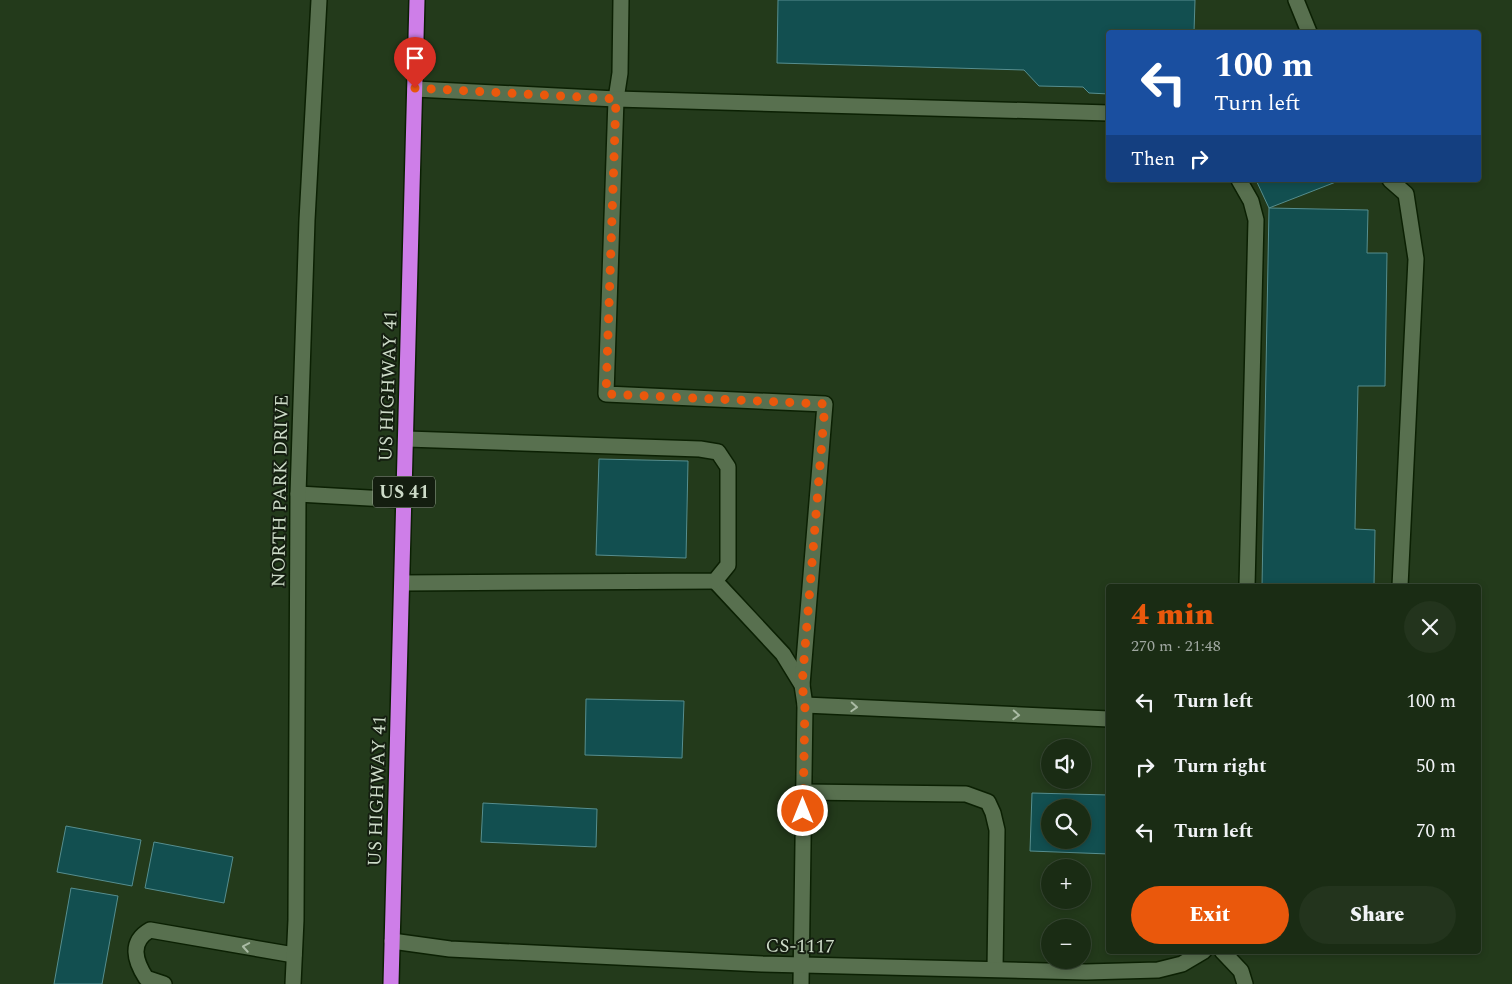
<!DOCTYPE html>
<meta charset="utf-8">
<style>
:root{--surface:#1a2c14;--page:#23341d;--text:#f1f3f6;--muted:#9fa7a0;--line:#384834;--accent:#ea580c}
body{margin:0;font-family:Spectral,serif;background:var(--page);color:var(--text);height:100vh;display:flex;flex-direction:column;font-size:19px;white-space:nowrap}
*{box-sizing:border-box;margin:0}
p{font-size:16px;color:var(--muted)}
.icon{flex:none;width:28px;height:28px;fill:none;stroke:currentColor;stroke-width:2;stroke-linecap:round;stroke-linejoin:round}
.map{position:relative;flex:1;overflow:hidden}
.panel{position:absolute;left:1106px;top:584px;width:375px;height:370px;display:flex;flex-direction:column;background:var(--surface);border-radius:5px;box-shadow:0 2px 8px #0003,0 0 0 1px var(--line)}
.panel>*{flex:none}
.banner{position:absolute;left:1106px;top:30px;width:375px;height:152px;border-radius:5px;box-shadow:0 2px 8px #0003,0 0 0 1px var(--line);background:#1a4fa0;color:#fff;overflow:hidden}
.fabs{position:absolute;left:1041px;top:739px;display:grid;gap:10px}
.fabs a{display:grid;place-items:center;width:50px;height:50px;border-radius:50%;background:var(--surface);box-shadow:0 2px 8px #0003,0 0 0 1px var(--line);font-size:25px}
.pin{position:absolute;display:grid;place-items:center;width:42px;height:42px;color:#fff;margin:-51px -21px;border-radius:50% 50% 50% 0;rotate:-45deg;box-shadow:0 0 5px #0007}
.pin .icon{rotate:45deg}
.me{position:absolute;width:55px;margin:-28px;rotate:0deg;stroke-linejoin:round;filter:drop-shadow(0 0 4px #0008)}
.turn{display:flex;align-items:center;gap:18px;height:105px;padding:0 25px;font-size:22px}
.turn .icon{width:65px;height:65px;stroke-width:2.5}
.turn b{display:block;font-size:35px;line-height:42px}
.then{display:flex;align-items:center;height:48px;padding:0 25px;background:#0003;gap:10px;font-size:19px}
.round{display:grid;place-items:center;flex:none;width:52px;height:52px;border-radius:26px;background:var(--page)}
.overview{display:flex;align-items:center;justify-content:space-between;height:85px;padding:0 25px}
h1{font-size:30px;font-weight:800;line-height:38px;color:var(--accent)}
.primary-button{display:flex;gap:10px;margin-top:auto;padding:10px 25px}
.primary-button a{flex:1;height:58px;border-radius:30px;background:var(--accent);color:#fff;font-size:20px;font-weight:800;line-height:58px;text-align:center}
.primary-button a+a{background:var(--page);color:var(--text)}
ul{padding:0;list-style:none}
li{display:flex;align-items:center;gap:15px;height:65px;padding:0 25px}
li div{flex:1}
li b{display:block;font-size:19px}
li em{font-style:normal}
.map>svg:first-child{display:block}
.building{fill:#124f50;stroke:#568e8f;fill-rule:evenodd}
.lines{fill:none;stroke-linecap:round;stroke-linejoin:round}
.minor-casing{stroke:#0b2003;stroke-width:18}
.highway-casing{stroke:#0b2003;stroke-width:18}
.minor{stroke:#58704f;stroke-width:15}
.highway{stroke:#ce7ee8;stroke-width:15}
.oneway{stroke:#aabba4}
.route{stroke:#ea580c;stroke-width:9;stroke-dasharray:0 16.2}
.labels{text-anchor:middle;stroke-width:4;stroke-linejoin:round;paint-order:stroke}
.shield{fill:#141e10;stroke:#96a291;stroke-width:1}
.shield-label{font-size:18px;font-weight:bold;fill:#cddbc8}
.street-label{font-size:19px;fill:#cddbc8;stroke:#141e10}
</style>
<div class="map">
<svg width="1512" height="984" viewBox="0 0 1512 984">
<rect width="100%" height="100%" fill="#233a1b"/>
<g class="building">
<polygon points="778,0 1195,0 1194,32 1109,32 1109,94 1089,93 1083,87 1039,86 1024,70 777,63"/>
<polygon points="1256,180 1341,180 1269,208"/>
<polygon points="1269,208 1368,210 1367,253 1387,253 1385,386 1358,386 1355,529 1375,530 1374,586 1262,586"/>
<polygon points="599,459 688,461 686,558 596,555"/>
<polygon points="586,699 684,701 682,758 585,755"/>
<path d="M1032,793L1109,795V854L1030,851ZM1050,808H1082V840H1050Z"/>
<polygon points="483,803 597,809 596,847 481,842"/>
<polygon points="66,826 141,840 132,886 57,872"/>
<polygon points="154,842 233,857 224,903 145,888"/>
<polygon points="71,888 118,896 102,984 54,984"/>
</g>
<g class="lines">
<g class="minor-casing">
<g id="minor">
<polyline points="1296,0 1309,32"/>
<polyline points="415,89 616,99 620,73 621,0"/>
<polyline points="1239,180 1251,201 1256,220 1247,586"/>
<polyline points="1390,180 1406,194 1416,259 1400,586"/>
<polyline points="298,494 404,500"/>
<polyline points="715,581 783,654 802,685 805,705 801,984"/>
<polyline points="403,583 715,581 728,565 728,467 718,452 700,449 407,439"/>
<polyline points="802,685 825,404 606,394 616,99 1109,113"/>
<polyline points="805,705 1109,719"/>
<polyline points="803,792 966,794 988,802 993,813 997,830 995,969"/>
<polyline points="392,941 450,949 762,964 1086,972 1158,970 1182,964 1204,951"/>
<polyline points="1222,951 1241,971 1245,984"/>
<path d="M164,984L146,978C135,961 129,942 150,930L294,955"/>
<polyline points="293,984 296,920 298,494 307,220 319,0"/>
</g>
</g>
<g class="highway-casing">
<polyline id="highway" points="391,984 417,0"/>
</g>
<use href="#minor" class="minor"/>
<use href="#highway" class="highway"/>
</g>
<defs><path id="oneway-chevron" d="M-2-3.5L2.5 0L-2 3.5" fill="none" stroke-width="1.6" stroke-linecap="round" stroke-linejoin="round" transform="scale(1.25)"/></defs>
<g class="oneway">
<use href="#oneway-chevron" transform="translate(854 707) rotate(3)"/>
<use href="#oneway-chevron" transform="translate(1016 715) rotate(3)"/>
<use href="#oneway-chevron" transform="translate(246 947) rotate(-170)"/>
</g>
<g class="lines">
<polyline class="route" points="415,88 616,99 606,394 825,404 802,685 805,704 803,811"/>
</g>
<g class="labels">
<rect class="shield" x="373" y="476.5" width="62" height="31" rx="4"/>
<g class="shield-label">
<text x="404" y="498">US 41</text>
</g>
<g class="street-label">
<text transform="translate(387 386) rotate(-88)" y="7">US HIGHWAY 41</text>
<text transform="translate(279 491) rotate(-89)" y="7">NORTH PARK DRIVE</text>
<text transform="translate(376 791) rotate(-88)" y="7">US HIGHWAY 41</text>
<text transform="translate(800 945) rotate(1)" y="7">CS-1117</text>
</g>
</g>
</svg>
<div class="fabs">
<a><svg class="icon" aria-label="sound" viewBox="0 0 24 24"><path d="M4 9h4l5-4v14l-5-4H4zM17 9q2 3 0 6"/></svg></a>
<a><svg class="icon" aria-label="search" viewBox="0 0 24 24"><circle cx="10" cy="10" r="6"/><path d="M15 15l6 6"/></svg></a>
<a>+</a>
<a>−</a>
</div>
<div class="pin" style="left:415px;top:88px;background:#d93025"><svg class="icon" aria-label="arrive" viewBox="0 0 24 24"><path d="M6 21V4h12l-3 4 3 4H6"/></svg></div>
<svg class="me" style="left:803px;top:811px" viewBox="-20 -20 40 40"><circle r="17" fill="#ea580c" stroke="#fff" stroke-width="3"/><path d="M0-11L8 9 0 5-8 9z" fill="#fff"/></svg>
<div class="banner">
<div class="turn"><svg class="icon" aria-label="left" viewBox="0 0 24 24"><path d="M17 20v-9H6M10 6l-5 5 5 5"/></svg><div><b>100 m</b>Turn left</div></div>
<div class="then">Then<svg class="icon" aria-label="right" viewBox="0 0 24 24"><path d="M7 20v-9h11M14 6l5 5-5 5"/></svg></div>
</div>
<section class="panel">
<div class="overview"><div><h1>4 min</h1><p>270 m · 21:48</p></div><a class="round"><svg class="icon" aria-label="close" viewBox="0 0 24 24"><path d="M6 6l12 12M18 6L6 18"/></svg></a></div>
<ul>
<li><svg class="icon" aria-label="left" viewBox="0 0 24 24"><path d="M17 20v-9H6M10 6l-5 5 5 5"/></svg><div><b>Turn left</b></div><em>100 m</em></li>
<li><svg class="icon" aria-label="right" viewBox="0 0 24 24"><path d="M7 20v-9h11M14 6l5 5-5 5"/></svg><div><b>Turn right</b></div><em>50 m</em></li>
<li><svg class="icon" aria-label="left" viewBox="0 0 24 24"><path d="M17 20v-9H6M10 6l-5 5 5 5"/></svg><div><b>Turn left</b></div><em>70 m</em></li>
</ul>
<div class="primary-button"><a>Exit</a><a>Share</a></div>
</section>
</div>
